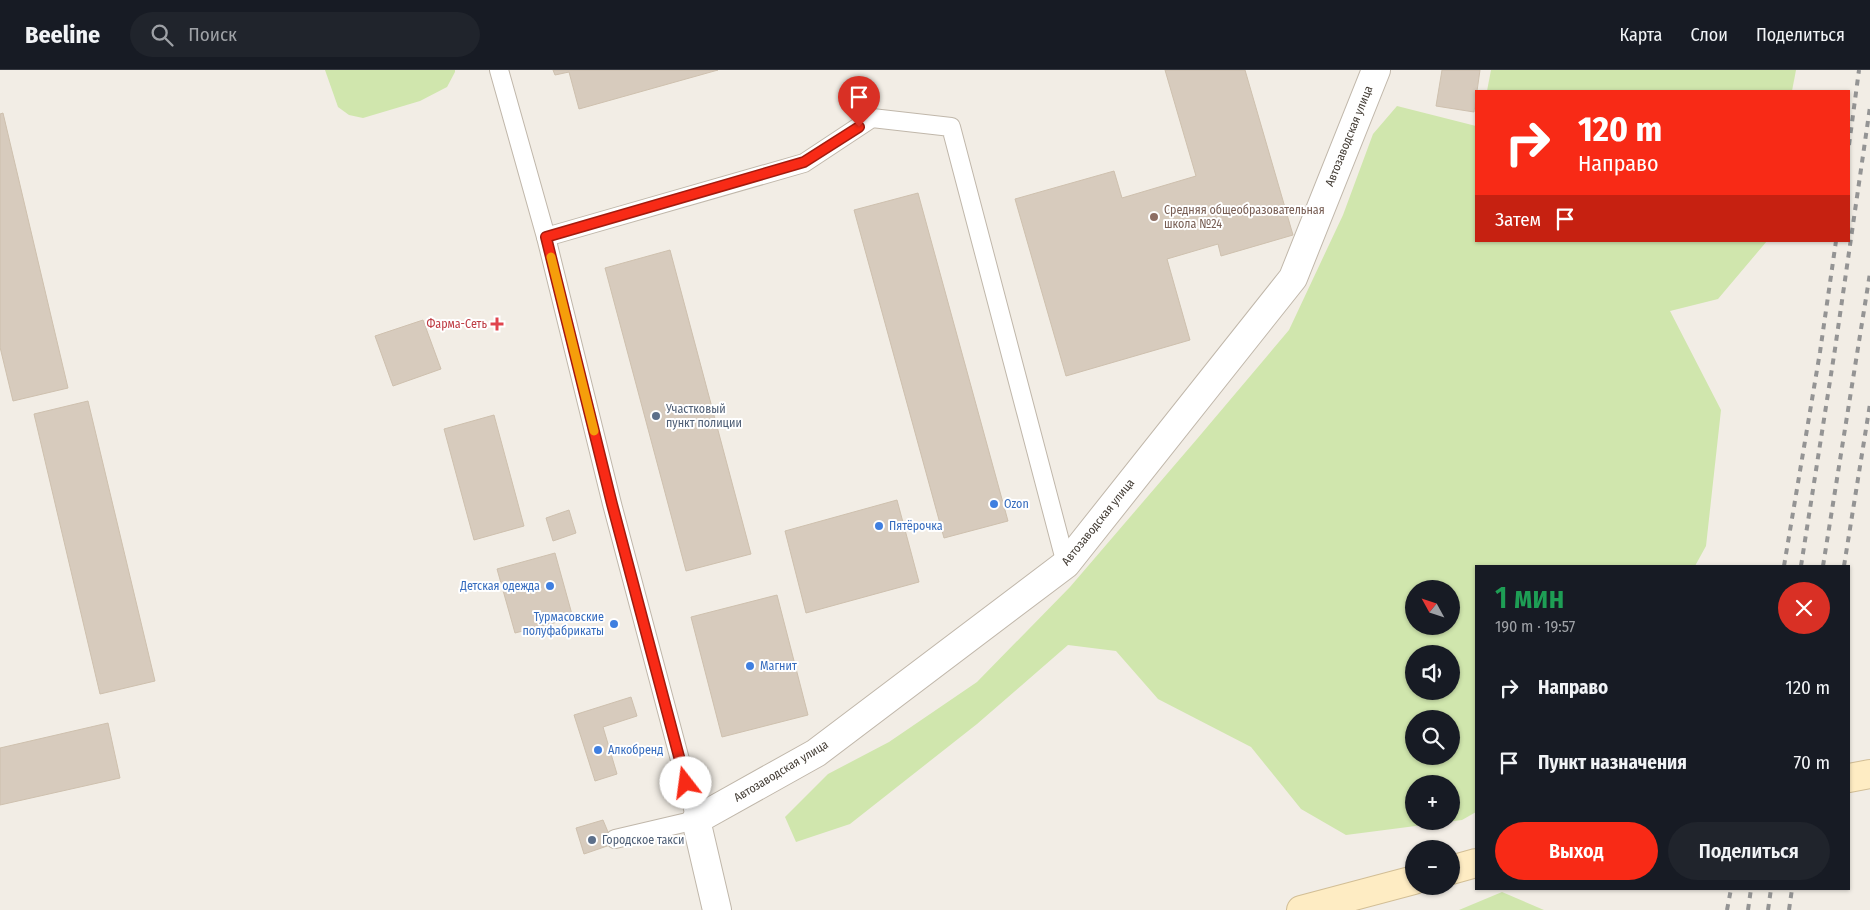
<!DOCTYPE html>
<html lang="ru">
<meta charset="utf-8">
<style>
:root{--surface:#171b24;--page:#20242c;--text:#f1f3f6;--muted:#9ea1a6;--line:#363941;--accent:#f82a16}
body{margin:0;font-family:"Fira Sans Condensed",sans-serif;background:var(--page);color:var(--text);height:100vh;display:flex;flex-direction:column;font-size:19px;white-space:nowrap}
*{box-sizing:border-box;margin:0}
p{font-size:16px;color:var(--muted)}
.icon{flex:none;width:28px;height:28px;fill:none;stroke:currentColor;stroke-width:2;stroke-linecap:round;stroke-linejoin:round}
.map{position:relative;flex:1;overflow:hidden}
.panel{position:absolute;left:1475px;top:495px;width:375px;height:325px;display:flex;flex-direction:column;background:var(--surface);border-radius:0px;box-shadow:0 1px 4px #0004}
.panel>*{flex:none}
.guide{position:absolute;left:1475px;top:20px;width:375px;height:152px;border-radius:0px;box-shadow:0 1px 4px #0004;background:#f82a16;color:#fff;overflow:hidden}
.needle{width:32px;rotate:310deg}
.fabs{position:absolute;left:1405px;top:510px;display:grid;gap:10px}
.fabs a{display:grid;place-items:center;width:55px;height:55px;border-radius:50%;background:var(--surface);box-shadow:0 1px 4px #0004;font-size:25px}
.pin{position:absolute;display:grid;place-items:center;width:42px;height:42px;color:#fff;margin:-51px -21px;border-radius:50% 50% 50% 0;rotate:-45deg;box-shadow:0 0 5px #0007}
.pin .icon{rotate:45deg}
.me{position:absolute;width:55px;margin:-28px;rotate:345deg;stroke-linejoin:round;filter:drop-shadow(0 0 4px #0008)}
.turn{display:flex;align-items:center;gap:18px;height:105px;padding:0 20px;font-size:22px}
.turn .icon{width:65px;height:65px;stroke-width:2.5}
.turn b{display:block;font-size:35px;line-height:42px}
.then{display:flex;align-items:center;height:48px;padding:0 20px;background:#0003;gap:10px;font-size:19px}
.round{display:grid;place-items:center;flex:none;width:52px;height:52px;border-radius:26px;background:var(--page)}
.head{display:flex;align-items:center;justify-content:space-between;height:85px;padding:0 20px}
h1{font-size:30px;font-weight:600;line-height:38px;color:#1e9e55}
.action{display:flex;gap:10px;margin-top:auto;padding:10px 20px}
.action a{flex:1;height:58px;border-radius:30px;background:var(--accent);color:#fff;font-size:20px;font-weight:600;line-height:58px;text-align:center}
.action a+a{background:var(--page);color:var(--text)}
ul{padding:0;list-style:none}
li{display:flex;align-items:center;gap:15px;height:75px;padding:0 20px}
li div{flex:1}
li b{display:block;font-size:19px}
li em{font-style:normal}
header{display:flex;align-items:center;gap:30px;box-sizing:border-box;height:70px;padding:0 25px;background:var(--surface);border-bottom:1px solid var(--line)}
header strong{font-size:24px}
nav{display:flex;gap:28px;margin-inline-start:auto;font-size:18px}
.search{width:350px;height:45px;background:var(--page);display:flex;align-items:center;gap:12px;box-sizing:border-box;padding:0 18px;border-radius:28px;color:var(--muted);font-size:19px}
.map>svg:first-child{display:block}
.green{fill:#d0e6ad;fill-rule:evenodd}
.building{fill:#d7cbbd;stroke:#cec0ae}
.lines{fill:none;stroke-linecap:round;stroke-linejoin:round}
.service-casing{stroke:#c0b7aa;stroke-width:20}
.minor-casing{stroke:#c0b7aa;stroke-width:30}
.secondary-casing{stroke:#d2be95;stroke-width:30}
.service{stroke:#fff;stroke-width:18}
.minor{stroke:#fff;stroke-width:28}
.secondary{stroke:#feecc3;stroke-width:28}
.rail{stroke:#949494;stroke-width:4;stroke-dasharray:6 6;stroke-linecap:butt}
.route-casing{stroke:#a11b0e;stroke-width:12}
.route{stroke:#f82a16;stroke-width:9}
.slow{stroke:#f59e0b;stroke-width:9}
.education-dot{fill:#8d6e63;stroke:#fff;stroke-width:2}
.health-dot{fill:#e0444e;stroke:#fff;stroke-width:2}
.service-dot{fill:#5c6f8a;stroke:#fff;stroke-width:2}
.shop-dot{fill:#3f7fe0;stroke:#fff;stroke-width:2}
.labels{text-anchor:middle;stroke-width:4;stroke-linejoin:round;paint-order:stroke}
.street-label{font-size:12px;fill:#443d35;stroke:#fff}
.education-label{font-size:12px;fill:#785e54;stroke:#fff;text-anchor:start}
.health-label{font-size:12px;fill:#be3a42;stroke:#fff;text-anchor:end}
.service-label{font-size:12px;fill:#4e5e75;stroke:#fff;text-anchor:start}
.shop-label{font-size:12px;fill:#366cbe;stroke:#fff;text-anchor:start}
</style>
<header>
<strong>Beeline</strong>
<div class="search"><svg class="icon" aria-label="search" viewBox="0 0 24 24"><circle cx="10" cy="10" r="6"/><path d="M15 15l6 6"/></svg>Поиск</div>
<nav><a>Карта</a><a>Слои</a><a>Поделиться</a></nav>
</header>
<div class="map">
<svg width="1870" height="840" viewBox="0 0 1870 840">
<rect width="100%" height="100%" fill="#f2ede5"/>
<g class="green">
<polygon points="325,0 455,0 455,2 447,17 420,31 363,48 349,45 338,37"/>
<polygon points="1491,0 1796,0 1792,21 1487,21"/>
<path d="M1397,36L1476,56V171H1767L1718,229L1670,241L1721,340L1706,476L1695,496H1476V742L1462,750L1346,765L1301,739L1251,677L1158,629L1116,581L1068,575L977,654L850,754L796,772L785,747L828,704L889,672L977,612L1070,517L1197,369L1289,260L1343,145L1373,64ZM1414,519H1451V556H1414ZM1414,584H1451V621H1414ZM1414,649H1451V686H1414ZM1414,714H1451V751H1414Z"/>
<polygon points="1502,822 1544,840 1459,840"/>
</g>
<g class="building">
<polygon points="553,0 718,0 579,39 569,2 555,5"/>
<polygon points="1165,0 1245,0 1293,165 1221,186 1218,174 1167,189 1190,270 1066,306 1015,129 1114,101 1122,128 1196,106"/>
<polygon points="1442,0 1480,0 1474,42 1436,36"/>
<polygon points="3,43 68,318 13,331 0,277 0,44"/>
<polygon points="918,123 1008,451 944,468 854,140"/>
<polygon points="670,180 751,484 686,501 605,198"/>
<polygon points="423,250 441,299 393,316 375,266"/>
<polygon points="88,331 155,611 100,624 34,344"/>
<polygon points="494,345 524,456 474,470 444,359"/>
<polygon points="897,430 919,512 806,543 785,461"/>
<polygon points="569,440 576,463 553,471 546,448"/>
<polygon points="555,483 573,548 515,563 497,499"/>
<polygon points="777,525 808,645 722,667 691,547"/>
<polygon points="631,627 637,646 603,657 617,704 595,711 574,645"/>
<polygon points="108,653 120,708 0,735 0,678"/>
<polygon points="603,750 613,774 584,784 576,758"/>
</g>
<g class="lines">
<g class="service-casing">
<g id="service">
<polyline points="499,0 546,167 804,93 872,48 951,57 1066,494"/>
<polyline points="546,167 612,434 696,750 615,769"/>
</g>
</g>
<g class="minor-casing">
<polyline id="minor" points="717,840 696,750 816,683 1066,494 1293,208 1376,0"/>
</g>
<g class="secondary-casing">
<g id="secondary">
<polyline points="1849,708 1870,704"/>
<polyline points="1451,800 1476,793"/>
<polyline points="1301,840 1414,810"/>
</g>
</g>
<use href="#service" class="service"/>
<use href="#minor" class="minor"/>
<use href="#secondary" class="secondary"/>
<g class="rail">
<polyline points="1849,75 1859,0"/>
<polyline points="1784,496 1820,282 1836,171"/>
<polyline points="1801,496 1835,279 1870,37"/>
<polyline points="1823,496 1870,203"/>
<polyline points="1844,496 1870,334"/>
<polyline points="1727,840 1731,819"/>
<polyline points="1748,840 1751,819"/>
<polyline points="1768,840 1771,819"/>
<polyline points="1789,840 1792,819"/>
</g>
</g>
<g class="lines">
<g class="route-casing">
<polyline id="route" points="686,713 612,434 546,167 804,92 859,57"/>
</g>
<use href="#route" class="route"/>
<polyline class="slow" points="551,187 594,361"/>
</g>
<circle class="education-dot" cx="1154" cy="147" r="5"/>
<path class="health-dot" d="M494.5 246.5h5v5h5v5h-5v5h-5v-5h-5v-5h5z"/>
<g class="service-dot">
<circle cx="656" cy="346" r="5"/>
<circle cx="592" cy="770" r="5"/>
</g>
<g class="shop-dot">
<circle cx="994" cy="434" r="5"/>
<circle cx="879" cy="456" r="5"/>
<circle cx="550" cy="516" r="5"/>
<circle cx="614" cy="554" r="5"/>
<circle cx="750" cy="596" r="5"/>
<circle cx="598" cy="680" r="5"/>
</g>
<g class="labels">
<g class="street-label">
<text transform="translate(1349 66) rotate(-68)" y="4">Автозаводская улица</text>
<text transform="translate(1098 452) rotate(-51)" y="4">Автозаводская улица</text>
<text transform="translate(781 701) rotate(-31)" y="4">Автозаводская улица</text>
</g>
<g class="education-label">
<text x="1164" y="144">Средняя общеобразовательная<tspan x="1164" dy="14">школа №24</tspan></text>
</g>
<g class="health-label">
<text x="487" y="258">Фарма-Сеть</text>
</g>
<g class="service-label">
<text x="666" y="343">Участковый<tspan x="666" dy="14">пункт полиции</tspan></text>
<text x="602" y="774">Городское такси</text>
</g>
<g class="shop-label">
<text x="1004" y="438">Ozon</text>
<text x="889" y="460">Пятёрочка</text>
<text x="540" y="520" text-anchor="end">Детская одежда</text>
<text x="604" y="551" text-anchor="end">Турмасовские<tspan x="604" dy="14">полуфабрикаты</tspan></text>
<text x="760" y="600">Магнит</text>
<text x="608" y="684">Алкобренд</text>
</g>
</g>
</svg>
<div class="fabs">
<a><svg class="needle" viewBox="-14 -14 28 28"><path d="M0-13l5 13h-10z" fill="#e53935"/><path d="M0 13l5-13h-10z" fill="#9ea1a6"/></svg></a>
<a><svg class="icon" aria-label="sound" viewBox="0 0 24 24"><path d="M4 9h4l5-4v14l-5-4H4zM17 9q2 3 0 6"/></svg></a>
<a><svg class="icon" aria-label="search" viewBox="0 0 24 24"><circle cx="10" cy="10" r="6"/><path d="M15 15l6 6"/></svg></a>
<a>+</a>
<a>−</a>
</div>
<div class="pin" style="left:859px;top:57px;background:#d93025"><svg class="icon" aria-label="arrive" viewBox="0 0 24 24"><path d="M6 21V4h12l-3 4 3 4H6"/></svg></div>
<svg class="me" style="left:686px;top:713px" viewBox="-20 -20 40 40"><circle r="19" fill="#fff"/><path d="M0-13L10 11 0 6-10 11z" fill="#f82a16"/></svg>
<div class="guide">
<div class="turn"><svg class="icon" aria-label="right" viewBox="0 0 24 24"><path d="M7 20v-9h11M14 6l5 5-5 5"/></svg><div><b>120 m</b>Направо</div></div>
<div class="then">Затем<svg class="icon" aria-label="arrive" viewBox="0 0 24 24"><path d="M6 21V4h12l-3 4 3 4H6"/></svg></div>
</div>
<section class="panel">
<div class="head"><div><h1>1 мин</h1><p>190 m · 19:57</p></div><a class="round" style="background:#d93025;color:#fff"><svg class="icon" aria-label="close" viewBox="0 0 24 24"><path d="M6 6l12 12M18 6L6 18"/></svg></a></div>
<ul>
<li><svg class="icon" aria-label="right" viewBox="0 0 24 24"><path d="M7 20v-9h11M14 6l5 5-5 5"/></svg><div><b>Направо</b></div><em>120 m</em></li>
<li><svg class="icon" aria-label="arrive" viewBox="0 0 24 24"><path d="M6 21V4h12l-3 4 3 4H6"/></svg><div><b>Пункт назначения</b></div><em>70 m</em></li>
</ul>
<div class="action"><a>Выход</a><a>Поделиться</a></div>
</section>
</div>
